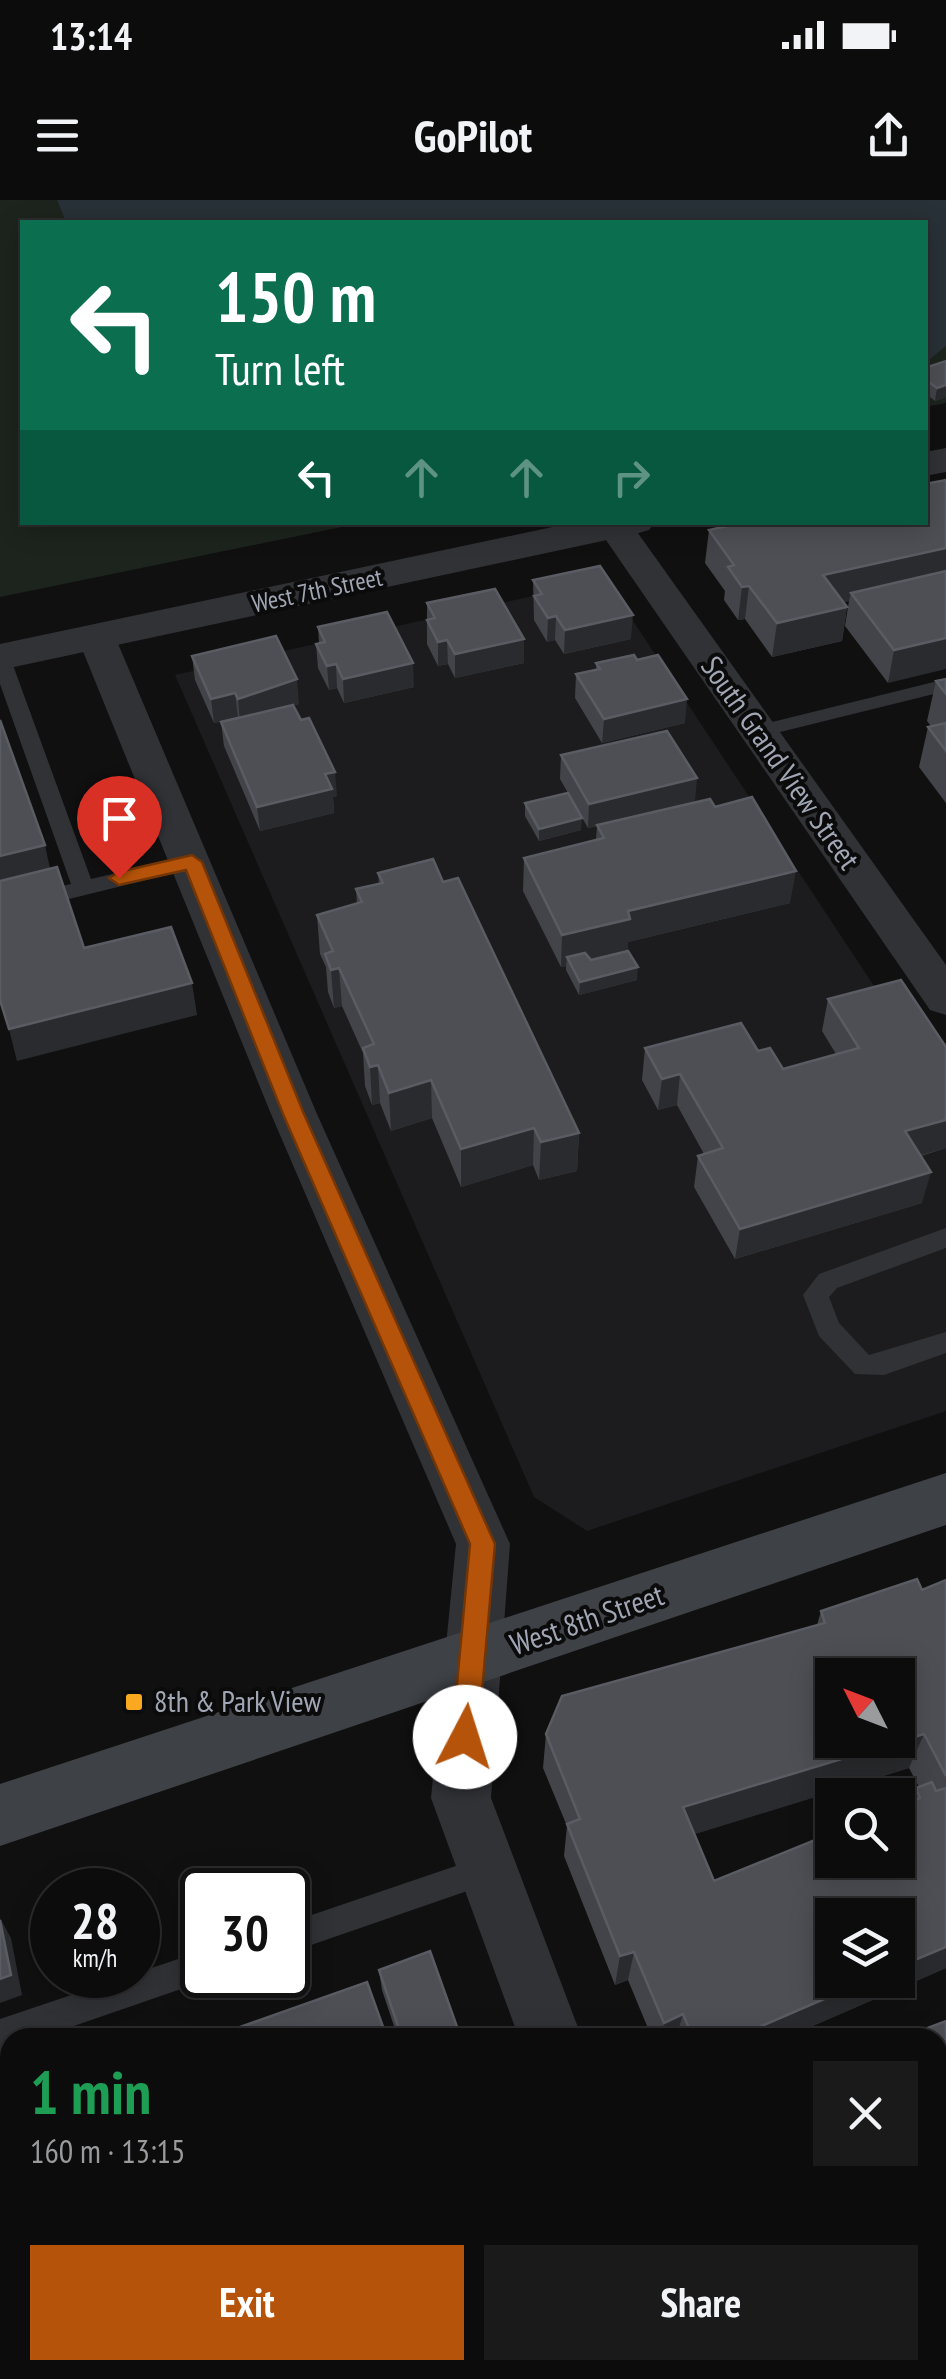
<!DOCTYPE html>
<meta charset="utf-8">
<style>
:root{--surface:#0c0c0d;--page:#1a1a1b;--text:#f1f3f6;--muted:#9a9b9d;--line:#2c2c2e;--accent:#b45309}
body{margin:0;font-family:"PT Sans Narrow",sans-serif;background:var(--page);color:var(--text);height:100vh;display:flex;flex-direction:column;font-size:38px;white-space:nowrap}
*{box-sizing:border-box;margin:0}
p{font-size:32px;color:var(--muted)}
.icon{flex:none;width:55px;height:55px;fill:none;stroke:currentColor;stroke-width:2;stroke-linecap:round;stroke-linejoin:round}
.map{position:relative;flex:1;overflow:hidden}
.sheet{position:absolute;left:0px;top:1828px;width:948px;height:352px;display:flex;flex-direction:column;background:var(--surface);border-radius:30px 30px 0 0;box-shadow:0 5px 25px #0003,0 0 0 2px var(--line)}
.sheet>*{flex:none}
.hud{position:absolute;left:20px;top:20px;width:908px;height:305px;border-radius:0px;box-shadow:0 5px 25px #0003,0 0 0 2px var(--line);background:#0b6e4f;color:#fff;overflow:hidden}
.needle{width:65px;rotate:312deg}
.fabs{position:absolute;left:815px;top:1458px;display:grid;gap:20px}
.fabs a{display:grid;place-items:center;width:100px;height:100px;border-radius:0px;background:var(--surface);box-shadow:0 5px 25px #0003,0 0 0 2px var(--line);font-size:50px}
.speed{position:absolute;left:30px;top:1668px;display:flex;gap:20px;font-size:50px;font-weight:700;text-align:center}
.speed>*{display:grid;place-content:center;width:130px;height:130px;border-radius:50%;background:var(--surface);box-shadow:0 5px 25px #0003,0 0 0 2px var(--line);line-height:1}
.speed small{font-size:25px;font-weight:400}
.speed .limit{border:5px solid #111;border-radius:15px;background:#fff;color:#111}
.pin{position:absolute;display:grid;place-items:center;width:85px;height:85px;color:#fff;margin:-102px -42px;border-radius:50% 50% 50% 0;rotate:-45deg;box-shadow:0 0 10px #0007}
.pin .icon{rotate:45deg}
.me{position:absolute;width:110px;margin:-55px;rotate:5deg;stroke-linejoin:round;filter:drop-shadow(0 0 8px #0008)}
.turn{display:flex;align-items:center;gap:35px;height:210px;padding:0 30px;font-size:45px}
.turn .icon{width:130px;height:130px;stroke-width:2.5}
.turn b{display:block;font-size:70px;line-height:85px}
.lanes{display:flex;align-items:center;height:95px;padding:0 30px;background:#0003;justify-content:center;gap:50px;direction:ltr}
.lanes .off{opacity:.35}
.round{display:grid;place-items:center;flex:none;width:105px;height:105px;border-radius:0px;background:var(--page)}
.headline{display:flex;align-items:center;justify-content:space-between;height:170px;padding:0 30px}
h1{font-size:60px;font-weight:800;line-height:75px;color:#1e9e55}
.action{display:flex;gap:20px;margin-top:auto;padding:20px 30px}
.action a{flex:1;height:115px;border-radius:0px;background:var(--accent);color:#fff;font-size:40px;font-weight:800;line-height:115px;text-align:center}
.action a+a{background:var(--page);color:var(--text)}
.status{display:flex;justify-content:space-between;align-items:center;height:70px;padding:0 50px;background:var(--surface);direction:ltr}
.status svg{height:28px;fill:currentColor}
header{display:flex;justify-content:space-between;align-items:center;height:130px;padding:0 30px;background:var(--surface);font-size:45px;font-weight:800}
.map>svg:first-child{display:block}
.built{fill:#1c1c1e}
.green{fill:#1c241d}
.water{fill:#283137}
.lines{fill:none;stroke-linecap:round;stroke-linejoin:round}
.service{fill:#313236;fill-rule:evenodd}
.minor{fill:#313236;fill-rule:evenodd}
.tertiary{fill:#313236;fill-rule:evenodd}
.secondary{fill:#3e4146;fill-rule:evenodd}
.wall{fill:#434449;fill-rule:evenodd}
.shaded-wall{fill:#2a2b2e}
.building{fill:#4d4f54;stroke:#5a5c63;stroke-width:2.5;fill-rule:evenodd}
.route{fill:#b45309;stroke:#753606;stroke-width:2.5}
.poi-dot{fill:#f9a820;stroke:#0b0b0c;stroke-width:4}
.labels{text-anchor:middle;stroke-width:8;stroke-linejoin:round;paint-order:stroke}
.far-street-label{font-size:25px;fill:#a0a6b3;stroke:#0b0b0c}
.street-label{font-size:30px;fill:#a0a6b3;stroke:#0b0b0c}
.poi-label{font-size:30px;fill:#a0a6b3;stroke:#0b0b0c;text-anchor:start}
</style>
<div class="status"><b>13:14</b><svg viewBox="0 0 49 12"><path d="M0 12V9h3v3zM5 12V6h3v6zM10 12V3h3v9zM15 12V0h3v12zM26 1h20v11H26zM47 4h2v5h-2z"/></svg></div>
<header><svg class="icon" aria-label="menu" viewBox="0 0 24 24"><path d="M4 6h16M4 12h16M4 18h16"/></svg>GoPilot<svg class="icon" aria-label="share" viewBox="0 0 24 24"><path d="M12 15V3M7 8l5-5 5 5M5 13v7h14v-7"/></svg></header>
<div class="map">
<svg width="946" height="2179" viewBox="0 0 946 2179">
<rect width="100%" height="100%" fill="#101011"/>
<polygon class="built" points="606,380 946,895 946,1211 587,1331 534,1297 175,475"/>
<polygon class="green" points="0,0 946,0 946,203 925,207 925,22 22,22 22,322 361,323 0,397"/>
<polygon class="water" points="57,0 946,0 946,146 925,163 925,22 66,22"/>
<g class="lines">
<g class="service">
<polygon points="0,451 10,457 91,679 192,655 203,662 199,667 0,716 0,700 71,684 0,484"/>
<polygon points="946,479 946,491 756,538 746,532 756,526"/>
<polygon points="946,1028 946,1048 837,1088 829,1097 839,1123 869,1155 946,1132 946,1153 884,1175 855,1174 819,1136 803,1095 819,1074"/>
<polygon points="488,1655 499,1660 503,1670 499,1680 288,1753 288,1723"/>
<polygon points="202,1751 202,1775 214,1775 213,1778 39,1838 10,1838 10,1847 0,1851 0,1819"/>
<polygon points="66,2170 100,2170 102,2179 68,2179"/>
</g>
<g class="minor">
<polygon points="600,322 630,322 946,765 946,815 930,810 597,327"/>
<polygon points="97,427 111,431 116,439 317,914 510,1344 491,1598 582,1838 519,1838 431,1598 456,1344 271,914 78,439 83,431"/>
<polygon points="642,2170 712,2170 715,2179 645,2179"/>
</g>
<g class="tertiary">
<polygon points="946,248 946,272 925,276 925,252"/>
<polygon points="576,322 655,322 649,330 635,334 0,470 0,444"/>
</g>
<polygon class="secondary" points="946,1273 946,1325 0,1646 0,1584"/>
</g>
<g class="wall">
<polygon points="946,161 946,197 935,201 925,193 925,168"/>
<polygon points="946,280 888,483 845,426 849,401 844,402 847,407 842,441 772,457 745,419 738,420 724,400 725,391 705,363 709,330"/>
<polygon points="533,380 631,439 564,454 555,440 547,442 534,420"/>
<polygon points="427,403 524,463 455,478 448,464 438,466 427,444"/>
<polygon points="318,427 414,487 344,503 337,488 329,490 318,468 316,444 319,443"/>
<polygon points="192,456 299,504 293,506 337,596 333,597 334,613 260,631 224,546 221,522 238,518 214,523 195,480"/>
<polygon points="596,463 685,523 602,543 575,498 576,474 596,470"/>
<polygon points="946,479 946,603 919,567 928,527 931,526 927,521 936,481"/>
<polygon points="561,555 695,602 715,607 790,703 628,742 628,751 637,780 579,795 566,770 566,766 561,767 523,691 524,658 596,639 597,626 588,628 572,600 581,630 539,641 525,616 525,603 568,593 560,579"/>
<polygon points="378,673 443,682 579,933 577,971 539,980 533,965 461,987 432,918 391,931 380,903 372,905 365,886 363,853 342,806 334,808 328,792 326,767 320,754 317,715 357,704 356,689 379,684"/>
<polygon points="828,799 946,948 921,956 922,1003 735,1059 694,987 698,956 704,954 677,905 658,910 642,880 645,848 758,851 783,869 836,854 822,831"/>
<path d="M946,1380V1768L785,1838H652L628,1780L615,1785L564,1656L567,1626L543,1568L546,1534L817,1425L821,1411L922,1390ZM909,1568L919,1587L916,1588L909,1602L714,1681L694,1634Z"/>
<polygon points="379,1770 461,1838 398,1838 382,1790"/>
<polygon points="810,2170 925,2170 904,2179 813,2179"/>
</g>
<g class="shaded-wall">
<polygon points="946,185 946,197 935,201 937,188"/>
<polygon points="946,348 946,380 851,393 849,401 818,408 823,375"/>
<polygon points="749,386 745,419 738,420 742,387"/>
<polygon points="847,407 842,441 772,457 777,423"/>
<polygon points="633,415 631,439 564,454 565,430"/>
<polygon points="556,416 555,440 547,442 548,418"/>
<polygon points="946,438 946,469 888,483 894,450"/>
<polygon points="524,439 524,463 455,478 455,454"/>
<polygon points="447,440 448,464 438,466 438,442"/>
<polygon points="413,463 414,487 344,503 343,479"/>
<polygon points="336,464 337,488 329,490 327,466"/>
<polygon points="297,479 299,504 240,523 238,499"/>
<polygon points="235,493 238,517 214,523 211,499"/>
<polygon points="687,499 685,523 602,543 604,519"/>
<polygon points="335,572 337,596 333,597 334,613 260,631 257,607 325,574"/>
<polygon points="697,578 695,602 588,628 589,604"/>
<polygon points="582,618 581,630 539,641 539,629"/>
<polygon points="45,645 52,678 0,691 0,656"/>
<polygon points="796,671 790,703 628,742 628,752 571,765 567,757 566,766 561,767 562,735 628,711"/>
<polygon points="638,767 637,780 579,795 580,782"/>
<polygon points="339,768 342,806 334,808 331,770"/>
<polygon points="192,783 197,815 17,861 9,829"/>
<polygon points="378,865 380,903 372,905 370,867"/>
<polygon points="680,874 677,905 658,910 662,879"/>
<polygon points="431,880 432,918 391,931 389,893"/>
<polygon points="946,920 946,948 897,962 905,931"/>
<polygon points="534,928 533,965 461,987 461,949"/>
<polygon points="579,933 577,971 539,980 541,942"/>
<polygon points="931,972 922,1003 735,1059 740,1029"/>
<polygon points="924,1534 909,1568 676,1640 683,1607"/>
<polygon points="0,1718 11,1738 22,1795 0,1803"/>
<polygon points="946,1747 946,1768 785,1838 734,1838 868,1780 898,1780 898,1767"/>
<polygon points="634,1752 628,1780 615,1785 620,1756"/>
<polygon points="683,1814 676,1838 660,1838 664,1823"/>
<polygon points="946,1949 946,1965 938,1969 938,1953"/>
<polygon points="10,2126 10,2154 0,2158 0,2141 6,2127"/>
<polygon points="946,2153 946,2161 938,2165 938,2156"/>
<polygon points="428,2170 470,2170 447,2179 405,2179"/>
<polygon points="904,2170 925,2170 904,2179 886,2179"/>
</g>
<g class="building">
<polygon points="946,161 946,185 937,188 925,179 925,168"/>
<polygon points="946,280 946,348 823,375 847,407 777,423 749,386 742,387 728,367 734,365 709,330 745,322 925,322 925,284"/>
<polygon points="600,366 633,415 565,430 556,416 548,418 534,396 542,394 533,380"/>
<polygon points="946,371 946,438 894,450 851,393"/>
<polygon points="495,389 524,439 455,454 447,440 438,442 427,420 435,418 427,403"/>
<polygon points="387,412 413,463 343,479 336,464 327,466 316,444 325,442 318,427"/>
<polygon points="276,436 297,479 238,499 235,493 211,499 192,456"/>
<polygon points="634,455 637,460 658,455 687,499 604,519 576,474 600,469 596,463"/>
<polygon points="946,479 946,494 936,481"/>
<polygon points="293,505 301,520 309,518 335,572 325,574 332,589 257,607 221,522"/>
<polygon points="0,520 45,645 0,656"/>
<polygon points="946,523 946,551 928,527"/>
<polygon points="667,531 697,578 589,604 561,555"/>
<polygon points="568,593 582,618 539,629 525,603"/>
<polygon points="752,597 796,671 628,711 630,719 562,735 524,658 604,638 597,625 710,599 715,607"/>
<polygon points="433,659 443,682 458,678 579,933 541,942 534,928 461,949 431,880 389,893 378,865 370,867 363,848 374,844 339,768 331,770 325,754 333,751 317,715 362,702 356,689 383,683 378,673"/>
<polygon points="57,667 84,748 171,727 192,783 9,829 0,800 0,681"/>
<polygon points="628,751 638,767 580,782 567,757 585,753 591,760"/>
<polygon points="901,780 946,847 946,920 905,931 931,972 740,1029 698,956 723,948 680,874 662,879 645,848 741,823 758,851 770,848 783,869 859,848 828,799"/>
<path d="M917,1379L922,1390L946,1380V1576L924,1534L683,1607L714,1681L832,1633V1660H898V1607L920,1598L916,1588L932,1582L936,1591L946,1588V1747L898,1767V1715H832V1780H868L734,1838H693L683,1814L664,1823L634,1752L620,1756L567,1624L580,1619L546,1534L562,1496L825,1423L821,1411ZM832,1475H898V1540H832Z"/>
<polygon points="0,1720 11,1775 0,1779"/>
<polygon points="430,1751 461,1838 402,1838 379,1770"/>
<polygon points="367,1782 387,1838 209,1838"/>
<polygon points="946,1821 946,1949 938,1953 938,1838 901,1838"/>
<polygon points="0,1863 10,1866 10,2104 9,2104 10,2126 6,2127 7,2138 0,2141"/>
<polygon points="946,2000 946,2153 938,2156 938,2003"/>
<polygon points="113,2170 428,2170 405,2179 115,2179"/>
<polygon points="542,2170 560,2170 563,2179 518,2179"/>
<polygon points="830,2170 904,2170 889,2176 890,2179 832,2179"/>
</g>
<polygon class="route" points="192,655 202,662 304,914 495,1344 478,1537 475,1546 465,1549 456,1546 452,1537 470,1344 283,914 186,670 119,685 109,678 119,672"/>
<rect class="poi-dot" x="124" y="1492" width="20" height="20" rx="5"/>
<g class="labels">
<g class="far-street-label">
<text transform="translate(317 390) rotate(-12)" y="9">West 7th Street</text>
</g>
<g class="street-label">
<text transform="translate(780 563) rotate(55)" y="10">South Grand View Street</text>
<text transform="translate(587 1420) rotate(-19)" y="10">West 8th Street</text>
</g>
<g class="poi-label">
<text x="154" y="1512">8th &amp; Park View</text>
</g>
</g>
</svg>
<div class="fabs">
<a><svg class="needle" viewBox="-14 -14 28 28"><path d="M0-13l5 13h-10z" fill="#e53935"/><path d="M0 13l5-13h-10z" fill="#9a9b9d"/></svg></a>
<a><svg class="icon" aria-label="search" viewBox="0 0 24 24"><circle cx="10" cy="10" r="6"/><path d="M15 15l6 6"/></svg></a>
<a><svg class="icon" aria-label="layers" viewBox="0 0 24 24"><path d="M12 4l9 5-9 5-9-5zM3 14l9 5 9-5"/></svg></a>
</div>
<div class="speed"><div>28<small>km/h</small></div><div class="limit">30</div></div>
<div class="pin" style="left:119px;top:678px;background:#d93025"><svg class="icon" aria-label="arrive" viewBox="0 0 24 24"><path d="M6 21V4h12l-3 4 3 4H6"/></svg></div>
<svg class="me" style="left:465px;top:1537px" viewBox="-20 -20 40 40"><circle r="19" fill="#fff"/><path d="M0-13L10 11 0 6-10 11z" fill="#b45309"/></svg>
<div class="hud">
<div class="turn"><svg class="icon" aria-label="left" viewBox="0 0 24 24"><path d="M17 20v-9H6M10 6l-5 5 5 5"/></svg><div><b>150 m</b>Turn left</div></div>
<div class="lanes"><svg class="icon" aria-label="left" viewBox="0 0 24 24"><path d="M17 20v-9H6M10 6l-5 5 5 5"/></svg><svg class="icon off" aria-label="ahead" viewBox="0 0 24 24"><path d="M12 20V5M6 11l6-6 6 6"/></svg><svg class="icon off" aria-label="ahead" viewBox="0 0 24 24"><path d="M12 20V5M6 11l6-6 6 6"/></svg><svg class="icon off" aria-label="right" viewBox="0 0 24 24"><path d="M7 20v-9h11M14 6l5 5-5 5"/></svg></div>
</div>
<section class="sheet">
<div class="headline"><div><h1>1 min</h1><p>160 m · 13:15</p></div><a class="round"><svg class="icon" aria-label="close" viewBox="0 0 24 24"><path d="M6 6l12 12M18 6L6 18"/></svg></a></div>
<div class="action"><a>Exit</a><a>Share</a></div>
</section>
</div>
